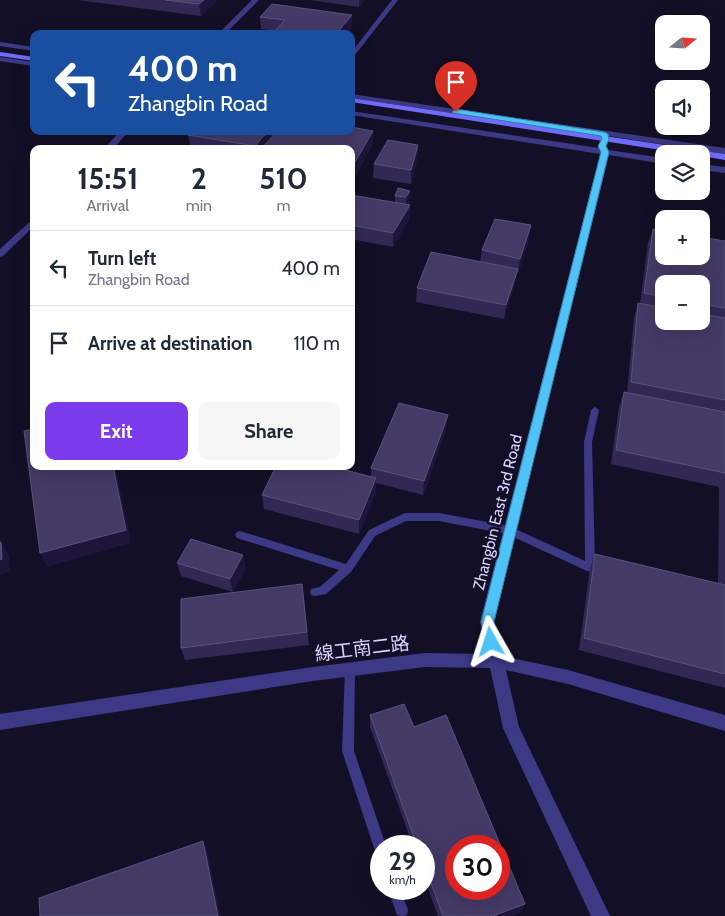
<!DOCTYPE html>
<meta charset="utf-8">
<style>
:root{--surface:#fff;--page:#f6f6f7;--text:#1f2937;--muted:#747a83;--line:#e0e1e3;--accent:#7c3aed}
body{margin:0;font-family:Cabin,"Noto Sans TC",sans-serif;background:var(--page);color:var(--text);height:100vh;display:flex;flex-direction:column;font-size:19px;white-space:nowrap}
*{box-sizing:border-box;margin:0}
p{font-size:16px;color:var(--muted)}
.icon{flex:none;width:28px;height:28px;fill:none;stroke:currentColor;stroke-width:2;stroke-linecap:round;stroke-linejoin:round}
.map{position:relative;flex:1;overflow:hidden}
.drawer{position:absolute;left:30px;top:145px;width:325px;height:325px;display:flex;flex-direction:column;background:var(--surface);border-radius:10px;box-shadow:0 5px 20px #0002}
.drawer>*{flex:none}
.top-card{position:absolute;left:30px;top:30px;width:325px;height:105px;border-radius:10px;box-shadow:0 5px 20px #0002;background:#1a4fa0;color:#fff;overflow:hidden}
.needle{width:32px;rotate:72deg}
.controls{position:absolute;left:655px;top:15px;display:grid;gap:10px}
.controls a{display:grid;place-items:center;width:55px;height:55px;border-radius:10px;background:var(--surface);box-shadow:0 5px 20px #0002;font-size:25px}
.speed{position:absolute;left:370px;top:835px;display:flex;gap:10px;font-size:25px;font-weight:700;text-align:center}
.speed>*{display:grid;place-content:center;width:65px;height:65px;border-radius:50%;background:var(--surface);box-shadow:0 5px 20px #0002;line-height:1}
.speed small{font-size:12px;font-weight:400}
.speed .limit{border:8px solid #d22;background:#fff;color:#111}
.pin{position:absolute;display:grid;place-items:center;width:42px;height:42px;color:#fff;margin:-51px -21px;border-radius:50% 50% 50% 0;rotate:-45deg;box-shadow:0 0 5px #0007}
.pin .icon{rotate:45deg}
.me{position:absolute;width:55px;margin:-28px;rotate:354deg;stroke-linejoin:round;filter:drop-shadow(0 0 4px #0008)}
.turn{display:flex;align-items:center;gap:18px;height:105px;padding:0 15px;font-size:22px}
.turn .icon{width:65px;height:65px;stroke-width:2.5}
.turn b{display:block;font-size:35px;line-height:42px}
.eta{display:flex;justify-content:space-evenly;align-items:center;height:85px;text-align:center}
.eta b{font-size:30px;font-weight:700;line-height:35px}
.button{display:flex;gap:10px;margin-top:auto;padding:10px 15px}
.button a{flex:1;height:58px;border-radius:10px;background:var(--accent);color:#fff;font-size:20px;font-weight:700;line-height:58px;text-align:center}
.button a+a{background:var(--page);color:var(--text)}
ul{padding:0;list-style:none}
li{display:flex;align-items:center;gap:15px;height:75px;padding:0 15px;border-top:1px solid var(--line)}
li div{flex:1}
li b{display:block;font-size:19px}
li em{font-style:normal}
.map>svg:first-child{display:block}
.lines{fill:none;stroke-linecap:round;stroke-linejoin:round}
.lane{fill:#3d3a85;fill-rule:evenodd}
.street{fill:#3d3a85;fill-rule:evenodd}
.secondary{fill:#6f6bff;fill-rule:evenodd}
.wall{fill:#312854;fill-rule:evenodd}
.shaded-wall{fill:#1d163a}
.building{fill:#433a66;stroke:#5a527e;fill-rule:evenodd}
.route{fill:#4fc3f7;stroke:#337fa1}
.labels{text-anchor:middle;stroke-width:5;stroke-linejoin:round;paint-order:stroke}
.street-label{font-size:16px;fill:#d9d4ff;stroke:#130f26}
.near-street-label{font-size:19px;fill:#d9d4ff;stroke:#130f26}
</style>
<div class="map">
<svg width="725" height="916" viewBox="0 0 725 916">
<rect width="100%" height="100%" fill="#130f26"/>
<g class="lines">
<g class="lane">
<polygon points="595,407 599,410 592,442 595,564 605,566 607,569 605,572 602,573 587,571 507,534 439,521 406,521 375,536 351,572 326,594 315,596 311,595 310,592 311,589 320,587 339,570 237,538 235,535 237,532 240,531 346,564 369,530 405,513 439,513 509,526 585,561 584,442 591,410"/>
<polygon points="350,665 354,667 355,670 354,751 386,846 381,846 381,857 377,855 375,851 342,751 345,670 346,667"/>
<polygon points="388,889 400,889 408,910 407,915 403,916 397,915"/>
</g>
<g class="street">
<polygon points="252,0 259,0 225,34 218,34"/>
<polygon points="392,0 398,0 351,60 351,53"/>
<polygon points="0,42 34,47 34,51 0,46"/>
<polygon points="0,57 34,62 34,66 0,61"/>
<polygon points="351,94 725,148 725,154 609,136 606,146 608,150 664,158 664,164 609,155 494,622 502,656 568,670 725,715 725,731 568,684 506,670 519,727 610,916 591,916 503,728 490,668 425,667 313,681 0,730 0,714 313,667 425,653 487,654 480,622 600,154 351,115 351,111 599,148 600,135 351,98"/>
<polygon points="120,131 129,131 113,149 104,149"/>
<polygon points="701,164 725,167 725,173 701,170"/>
<polygon points="34,218 34,226 3,256 0,257 0,249"/>
</g>
<g class="secondary">
<polygon points="0,52 34,57 34,61 0,56"/>
<polygon points="351,98 725,154 725,160 701,156 701,154 687,154 351,102"/>
</g>
</g>
<g class="wall">
<polygon points="77,0 216,0 216,2 201,16"/>
<polygon points="310,0 365,0 359,7"/>
<polygon points="352,15 352,27 275,31 261,29 260,17"/>
<polygon points="373,131 373,144 355,176 351,175 351,149 194,149 191,148 188,135"/>
<polygon points="418,145 417,159 411,184 373,178 374,164"/>
<polygon points="410,191 409,204 410,205 409,219 393,247 351,239 351,195 395,202 395,196"/>
<path d="M653,229L725,241V688L579,650L590,568L595,554L718,583L719,487L611,464L619,406L624,392L627,393L634,318L638,303L640,304L648,243ZM664,284H701V321H664Z"/>
<polygon points="529,239 518,273 517,273 515,283 504,319 416,302 417,288 480,262 482,250"/>
<polygon points="446,429 423,495 376,483 376,492 359,534 264,509 262,495 371,476 371,468"/>
<polygon points="177,563 246,568 233,592 181,576"/>
<polygon points="302,584 309,645 185,660 181,648"/>
<polygon points="370,715 414,727 525,904 521,912 509,916 438,916 424,877 424,846 413,846 370,727"/>
</g>
<g class="shaded-wall">
<polygon points="204,0 216,0 216,2 201,16 199,4"/>
<polygon points="359,0 365,0 359,7"/>
<polygon points="352,15 352,27 346,34 336,34"/>
<polygon points="268,131 280,131 264,146 264,149 256,149 255,146"/>
<polygon points="373,131 373,144 355,176 355,162"/>
<polygon points="418,145 417,159 411,184 411,170"/>
<polygon points="410,191 409,205 406,211 406,197"/>
<polygon points="410,205 409,219 393,247 393,233"/>
<polygon points="531,225 529,239 518,273 520,259"/>
<polygon points="518,269 515,283 504,319 506,305"/>
<polygon points="448,415 446,429 423,495 424,481"/>
<polygon points="113,466 115,466 131,543 47,567 40,553"/>
<polygon points="376,478 376,492 359,534 359,520"/>
<polygon points="1,542 9,555 10,572 0,575"/>
<polygon points="243,555 246,568 233,592 230,579"/>
<polygon points="203,841 207,850 221,916 218,916"/>
<polygon points="525,904 521,912 509,916 493,916"/>
</g>
<g class="building">
<polygon points="165,0 204,0 199,4"/>
<polygon points="272,4 352,15 336,34 272,34 285,20 260,17"/>
<polygon points="351,127 373,131 355,162 351,162 351,149 279,149 264,146 277,131 351,131"/>
<polygon points="192,131 268,131 255,146 188,135"/>
<polygon points="388,140 418,145 411,170 374,164"/>
<polygon points="398,188 410,191 406,197 395,196"/>
<polygon points="351,195 410,205 393,233 351,225"/>
<polygon points="495,219 531,225 520,259 482,250"/>
<polygon points="653,229 664,231 664,256 701,256 701,237 725,241 725,308 701,304 701,284 664,284 664,297 644,293"/>
<polygon points="431,252 518,269 506,305 417,288"/>
<polygon points="638,303 664,308 664,321 701,321 701,314 725,318 725,400 631,382"/>
<polygon points="624,392 725,412 725,473 616,450"/>
<polygon points="399,403 448,415 424,481 371,468"/>
<polygon points="34,429 34,466 113,466 126,530 40,553 24,431"/>
<polygon points="276,466 330,466 376,478 359,520 262,495"/>
<polygon points="191,539 243,555 230,579 177,563"/>
<polygon points="0,542 1,542 2,559 0,560"/>
<polygon points="595,554 725,585 725,674 584,638"/>
<polygon points="302,584 307,632 181,648 181,599"/>
<path d="M404,704L414,727L446,715L525,904L493,916H443L424,864V846H417L370,715ZM456,846H499V889H456Z"/>
<polygon points="203,841 218,916 40,916 39,898"/>
</g>
<polygon class="route" points="456,109 604,132 608,134 609,139 606,146 609,152 494,622 498,642 496,646 491,648 486,646 481,622 601,152 598,146 602,139 601,136 453,113 452,112"/>
<g class="labels">
<g class="street-label">
<text transform="translate(497 512) rotate(-76)" y="6">Zhangbin East 3rd Road</text>
</g>
<g class="near-street-label">
<text transform="translate(362 648) rotate(-7)" y="7">線工南二路</text>
</g>
</g>
</svg>
<div class="controls">
<a><svg class="needle" viewBox="-14 -14 28 28"><path d="M0-13l5 13h-10z" fill="#e53935"/><path d="M0 13l5-13h-10z" fill="#747a83"/></svg></a>
<a><svg class="icon" aria-label="sound" viewBox="0 0 24 24"><path d="M4 9h4l5-4v14l-5-4H4zM17 9q2 3 0 6"/></svg></a>
<a><svg class="icon" aria-label="layers" viewBox="0 0 24 24"><path d="M12 4l9 5-9 5-9-5zM3 14l9 5 9-5"/></svg></a>
<a>+</a>
<a>−</a>
</div>
<div class="speed"><div>29<small>km/h</small></div><div class="limit">30</div></div>
<div class="pin" style="left:456px;top:112px;background:#d93025"><svg class="icon" aria-label="arrive" viewBox="0 0 24 24"><path d="M6 21V4h12l-3 4 3 4H6"/></svg></div>
<svg class="me" style="left:491px;top:642px" viewBox="-20 -20 40 40"><path d="M0-17L14 15 0 8-14 15z" fill="#4fc3f7" stroke="#fff" stroke-width="4"/></svg>
<div class="top-card">
<div class="turn"><svg class="icon" aria-label="left" viewBox="0 0 24 24"><path d="M17 20v-9H6M10 6l-5 5 5 5"/></svg><div><b>400 m</b>Zhangbin Road</div></div>
</div>
<section class="drawer">
<div class="eta">
<div><b>15:51</b><p>Arrival</p></div>
<div><b>2</b><p>min</p></div>
<div><b>510</b><p>m</p></div>
</div>
<ul>
<li><svg class="icon" aria-label="left" viewBox="0 0 24 24"><path d="M17 20v-9H6M10 6l-5 5 5 5"/></svg><div><b>Turn left</b><p>Zhangbin Road</p></div><em>400 m</em></li>
<li><svg class="icon" aria-label="arrive" viewBox="0 0 24 24"><path d="M6 21V4h12l-3 4 3 4H6"/></svg><div><b>Arrive at destination</b></div><em>110 m</em></li>
</ul>
<div class="button"><a>Exit</a><a>Share</a></div>
</section>
</div>
